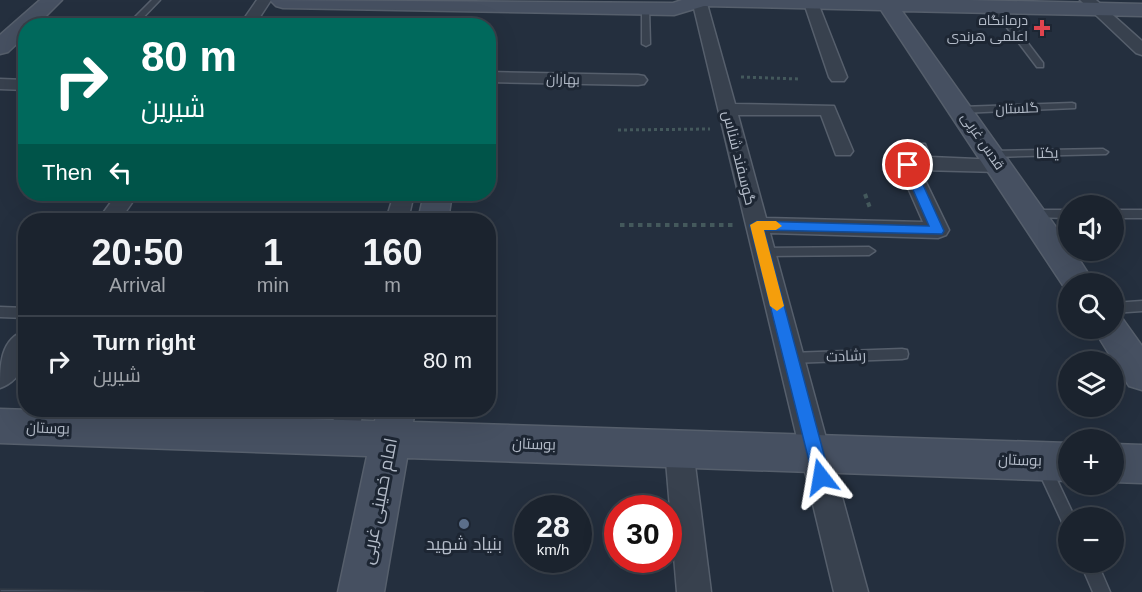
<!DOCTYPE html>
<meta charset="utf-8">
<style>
:root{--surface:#1b232e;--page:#282f3a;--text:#f1f3f6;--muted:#a0a4aa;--line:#39404a}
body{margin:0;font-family:Arial,Cairo,sans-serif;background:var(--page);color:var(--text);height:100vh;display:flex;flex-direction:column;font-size:22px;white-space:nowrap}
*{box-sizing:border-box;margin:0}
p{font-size:20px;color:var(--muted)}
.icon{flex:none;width:33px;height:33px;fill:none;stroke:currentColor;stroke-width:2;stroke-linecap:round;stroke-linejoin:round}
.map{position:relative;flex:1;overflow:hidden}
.sheet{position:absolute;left:18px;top:213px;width:478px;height:204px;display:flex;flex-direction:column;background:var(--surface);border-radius:24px;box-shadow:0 6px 24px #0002,0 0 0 2px var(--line)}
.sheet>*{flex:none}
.banner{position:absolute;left:18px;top:18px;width:478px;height:183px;border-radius:24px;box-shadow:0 6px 24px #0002,0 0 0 2px var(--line);background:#00695c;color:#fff;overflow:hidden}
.controls{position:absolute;left:1058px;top:195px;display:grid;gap:12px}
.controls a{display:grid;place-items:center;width:66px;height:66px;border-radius:50%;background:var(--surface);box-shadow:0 6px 24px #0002,0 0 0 2px var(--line);font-size:30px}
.speed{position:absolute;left:514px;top:495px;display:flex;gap:12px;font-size:30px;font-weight:700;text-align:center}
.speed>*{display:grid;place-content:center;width:78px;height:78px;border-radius:50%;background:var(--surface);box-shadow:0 6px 24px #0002,0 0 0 2px var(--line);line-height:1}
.speed small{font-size:15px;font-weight:400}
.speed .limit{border:9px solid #d22;background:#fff;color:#111}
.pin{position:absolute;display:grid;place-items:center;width:51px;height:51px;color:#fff;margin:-26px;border:3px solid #fff;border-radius:50%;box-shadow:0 2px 6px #0007}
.me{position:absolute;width:66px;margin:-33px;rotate:346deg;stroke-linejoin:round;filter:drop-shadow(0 0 4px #0008)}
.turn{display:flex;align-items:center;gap:21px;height:126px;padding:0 24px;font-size:27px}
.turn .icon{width:78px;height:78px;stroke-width:2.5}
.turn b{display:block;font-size:42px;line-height:51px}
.then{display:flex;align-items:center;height:57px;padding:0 24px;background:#0003;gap:12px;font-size:22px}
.eta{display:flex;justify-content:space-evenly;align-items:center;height:102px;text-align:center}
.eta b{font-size:36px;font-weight:700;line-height:42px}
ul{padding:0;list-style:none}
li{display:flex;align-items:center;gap:18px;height:90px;padding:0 24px;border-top:2px solid var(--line)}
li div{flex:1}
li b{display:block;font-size:22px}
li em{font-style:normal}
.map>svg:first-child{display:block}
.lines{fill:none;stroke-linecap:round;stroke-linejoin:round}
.lane-casing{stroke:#565f6c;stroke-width:3}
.street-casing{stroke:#565f6c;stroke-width:3}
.secondary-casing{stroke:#565f6c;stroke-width:3}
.path-far1{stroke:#44595c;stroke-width:3;stroke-dasharray:3 3;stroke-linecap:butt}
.path{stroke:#44595c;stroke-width:4;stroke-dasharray:4.5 4.5;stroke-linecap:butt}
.lane{fill:#38414e;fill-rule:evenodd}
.street{fill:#38414e;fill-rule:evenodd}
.secondary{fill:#465061;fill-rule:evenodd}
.wall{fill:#3b4654}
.building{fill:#455162;stroke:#303945;stroke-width:1.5}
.route{fill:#1a73e8;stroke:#114b97;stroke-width:1.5}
.slow{fill:#f59e0b}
.health-dot{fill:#e0444e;stroke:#1d2633;stroke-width:2}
.service-dot{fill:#5c6f8a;stroke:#1d2633;stroke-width:2}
.labels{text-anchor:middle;stroke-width:6;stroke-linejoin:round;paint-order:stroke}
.far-poi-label{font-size:14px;fill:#b4bcc9;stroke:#1d2633;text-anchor:end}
.far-street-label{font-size:14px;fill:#b4bcc9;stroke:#1d2633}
.street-label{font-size:15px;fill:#b4bcc9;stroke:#1d2633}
.near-street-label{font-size:18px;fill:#b4bcc9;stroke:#1d2633}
.near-poi-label{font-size:18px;fill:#b4bcc9;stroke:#1d2633}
</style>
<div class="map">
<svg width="1142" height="592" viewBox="0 0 1142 592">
<rect width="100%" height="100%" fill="#242f3e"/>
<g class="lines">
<g class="lane-casing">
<g id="lane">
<polygon points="152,0 160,0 135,26 126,26"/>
<polygon points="993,5 999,5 1043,63 1043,67 1037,67 993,9"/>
<polygon points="642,6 649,8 650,44 646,46 642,44"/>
<polygon points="1072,103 1075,104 1075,108 961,113 956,110 961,107"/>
<polygon points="1103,149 1108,152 1106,154 992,157 987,154 992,151"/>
<polygon points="1033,210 1068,210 1068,218 1029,217 1028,214 1029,211"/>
<rect x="1113" y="210" width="29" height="8"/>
<polygon points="869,247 875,251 869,255 763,256 757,252 763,248"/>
<polygon points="1142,301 1142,311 1113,313 1113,303"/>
<polygon points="0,307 26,308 26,318 0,317"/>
<polygon points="902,349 907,350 908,354 907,358 902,359 790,363 785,362 784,358 785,354 790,353"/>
<polygon points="1044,461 1049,463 1075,518 1068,518 1068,527 1063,524 1037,468 1039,463"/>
<polygon points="1080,562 1097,562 1110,592 1093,592"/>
</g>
</g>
<g class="street-casing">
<g id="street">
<polygon points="257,0 271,0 254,26 239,26"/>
<polygon points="692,0 706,0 735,104 834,106 853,151 850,155 836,155 821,115 738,115 766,218 923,222 898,165 901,161 911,158 908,148 911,144 925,144 930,157 1000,160 1007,162 1010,166 1007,170 1000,172 920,170 949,230 946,235 938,238 770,233 868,592 834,592"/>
<polygon points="806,0 816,0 818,3 847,77 844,81 832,81 829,77 804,3"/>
<polygon points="1080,0 1096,0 1142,41 1142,55 1136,53"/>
<polygon points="489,72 638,75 644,76 647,80 644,84 638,85 489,82"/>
<polygon points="0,79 26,80 26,90 0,89"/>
<polygon points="117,194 138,194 120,220 98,220"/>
<polygon points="394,194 414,194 408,220 386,220"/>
<path d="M26,330C26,353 26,379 0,388C0,365 0,339 26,330Z"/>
<polygon points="336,410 364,410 353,448 343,452 333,448 329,439"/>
<polygon points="679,436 689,440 693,449 711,592 677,592 665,449 669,440"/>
</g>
</g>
<g class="secondary-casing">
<g id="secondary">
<polygon points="40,0 62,0 36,26 26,26 26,35 8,52 0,54 0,35"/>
<polygon points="270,0 673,3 682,0 969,0 1142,4 1142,16 902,11 1068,244 1068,250 1073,250 1095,284 1068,284 1068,293 881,10 704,6 674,15 283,8 276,6"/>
<polygon points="424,194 452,194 448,220 418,220"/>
<polygon points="1113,315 1122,318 1142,346 1142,390 1129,386 1093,328 1113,328"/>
<polygon points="0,409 375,421 377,410 415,410 413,422 1068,443 1068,481 407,458 384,592 338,592 367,456 0,443"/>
<polygon points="1113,444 1142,445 1142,483 1113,482"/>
</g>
</g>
<g class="path-far1">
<polyline points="741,77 799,79"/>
<polyline points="618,130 710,129"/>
</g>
<g class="path">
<polyline points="865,194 870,208"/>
<polyline points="620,225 735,225"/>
</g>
<use href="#lane" class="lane"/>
<use href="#street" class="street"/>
<use href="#secondary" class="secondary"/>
</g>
<polygon class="wall" points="186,410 321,410 320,413"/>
<polygon class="building" points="0,589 204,592 0,592"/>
<polygon class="route" points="908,161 914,165 944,231 942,234 764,230 830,477 827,483 821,485 815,483 813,477 750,225 757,221 929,226 902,165"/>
<polygon class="slow" points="757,221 776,221 782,226 776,230 764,230 784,306 777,311 770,306 750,225"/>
<path class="health-dot" d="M1039 19h6v6h6v6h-6v6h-6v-6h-6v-6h6z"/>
<circle class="service-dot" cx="464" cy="524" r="6"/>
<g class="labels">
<g class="far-poi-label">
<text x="1028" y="25">درمانگاه<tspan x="1028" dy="16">اعلمی هرندی</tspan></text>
</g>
<g class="far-street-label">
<text transform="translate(563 79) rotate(1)" y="5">بهاران</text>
<text transform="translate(1017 108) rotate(-2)" y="5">گلستان</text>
<text transform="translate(983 141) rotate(56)" y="5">قدس غربی</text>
</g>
<g class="street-label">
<text transform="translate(1047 153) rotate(-1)" y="5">یکتا</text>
<text transform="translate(739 158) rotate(76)" y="5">گوسفند شناس</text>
<text transform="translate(846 356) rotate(-2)" y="5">رشادت</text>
<text transform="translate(48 428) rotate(2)" y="5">بوستان</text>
<text transform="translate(534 444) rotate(2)" y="5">بوستان</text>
<text transform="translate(1020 460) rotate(2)" y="5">بوستان</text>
</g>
<g class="near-street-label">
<text transform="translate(379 501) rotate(-79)" y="6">امام خمینی غربی</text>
</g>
<g class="near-poi-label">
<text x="464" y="550">بنیاد شهید</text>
</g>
</g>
</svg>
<div class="controls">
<a><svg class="icon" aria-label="sound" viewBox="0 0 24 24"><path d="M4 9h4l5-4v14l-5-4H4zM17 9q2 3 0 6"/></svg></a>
<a><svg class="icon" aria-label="search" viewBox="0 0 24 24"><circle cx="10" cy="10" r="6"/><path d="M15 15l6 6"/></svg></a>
<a><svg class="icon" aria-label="layers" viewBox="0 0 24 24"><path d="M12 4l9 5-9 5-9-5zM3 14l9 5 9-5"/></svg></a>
<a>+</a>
<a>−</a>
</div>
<div class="speed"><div>28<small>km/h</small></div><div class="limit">30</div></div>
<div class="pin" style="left:908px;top:165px;background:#d93025"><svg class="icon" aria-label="arrive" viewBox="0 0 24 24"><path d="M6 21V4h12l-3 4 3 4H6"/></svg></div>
<svg class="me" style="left:821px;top:477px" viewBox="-20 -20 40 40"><path d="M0-17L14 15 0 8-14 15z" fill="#1a73e8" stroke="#fff" stroke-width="4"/></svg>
<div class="banner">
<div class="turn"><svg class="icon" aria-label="right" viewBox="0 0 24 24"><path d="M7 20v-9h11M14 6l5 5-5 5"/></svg><div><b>80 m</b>شیرین</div></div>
<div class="then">Then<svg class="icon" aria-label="left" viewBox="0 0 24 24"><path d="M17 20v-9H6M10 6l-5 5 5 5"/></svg></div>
</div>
<section class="sheet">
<div class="eta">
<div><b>20:50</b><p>Arrival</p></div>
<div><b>1</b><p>min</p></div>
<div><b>160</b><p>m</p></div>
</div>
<ul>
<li><svg class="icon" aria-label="right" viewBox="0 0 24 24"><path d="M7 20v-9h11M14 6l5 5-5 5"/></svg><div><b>Turn right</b><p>شیرین</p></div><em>80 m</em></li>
</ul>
</section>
</div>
